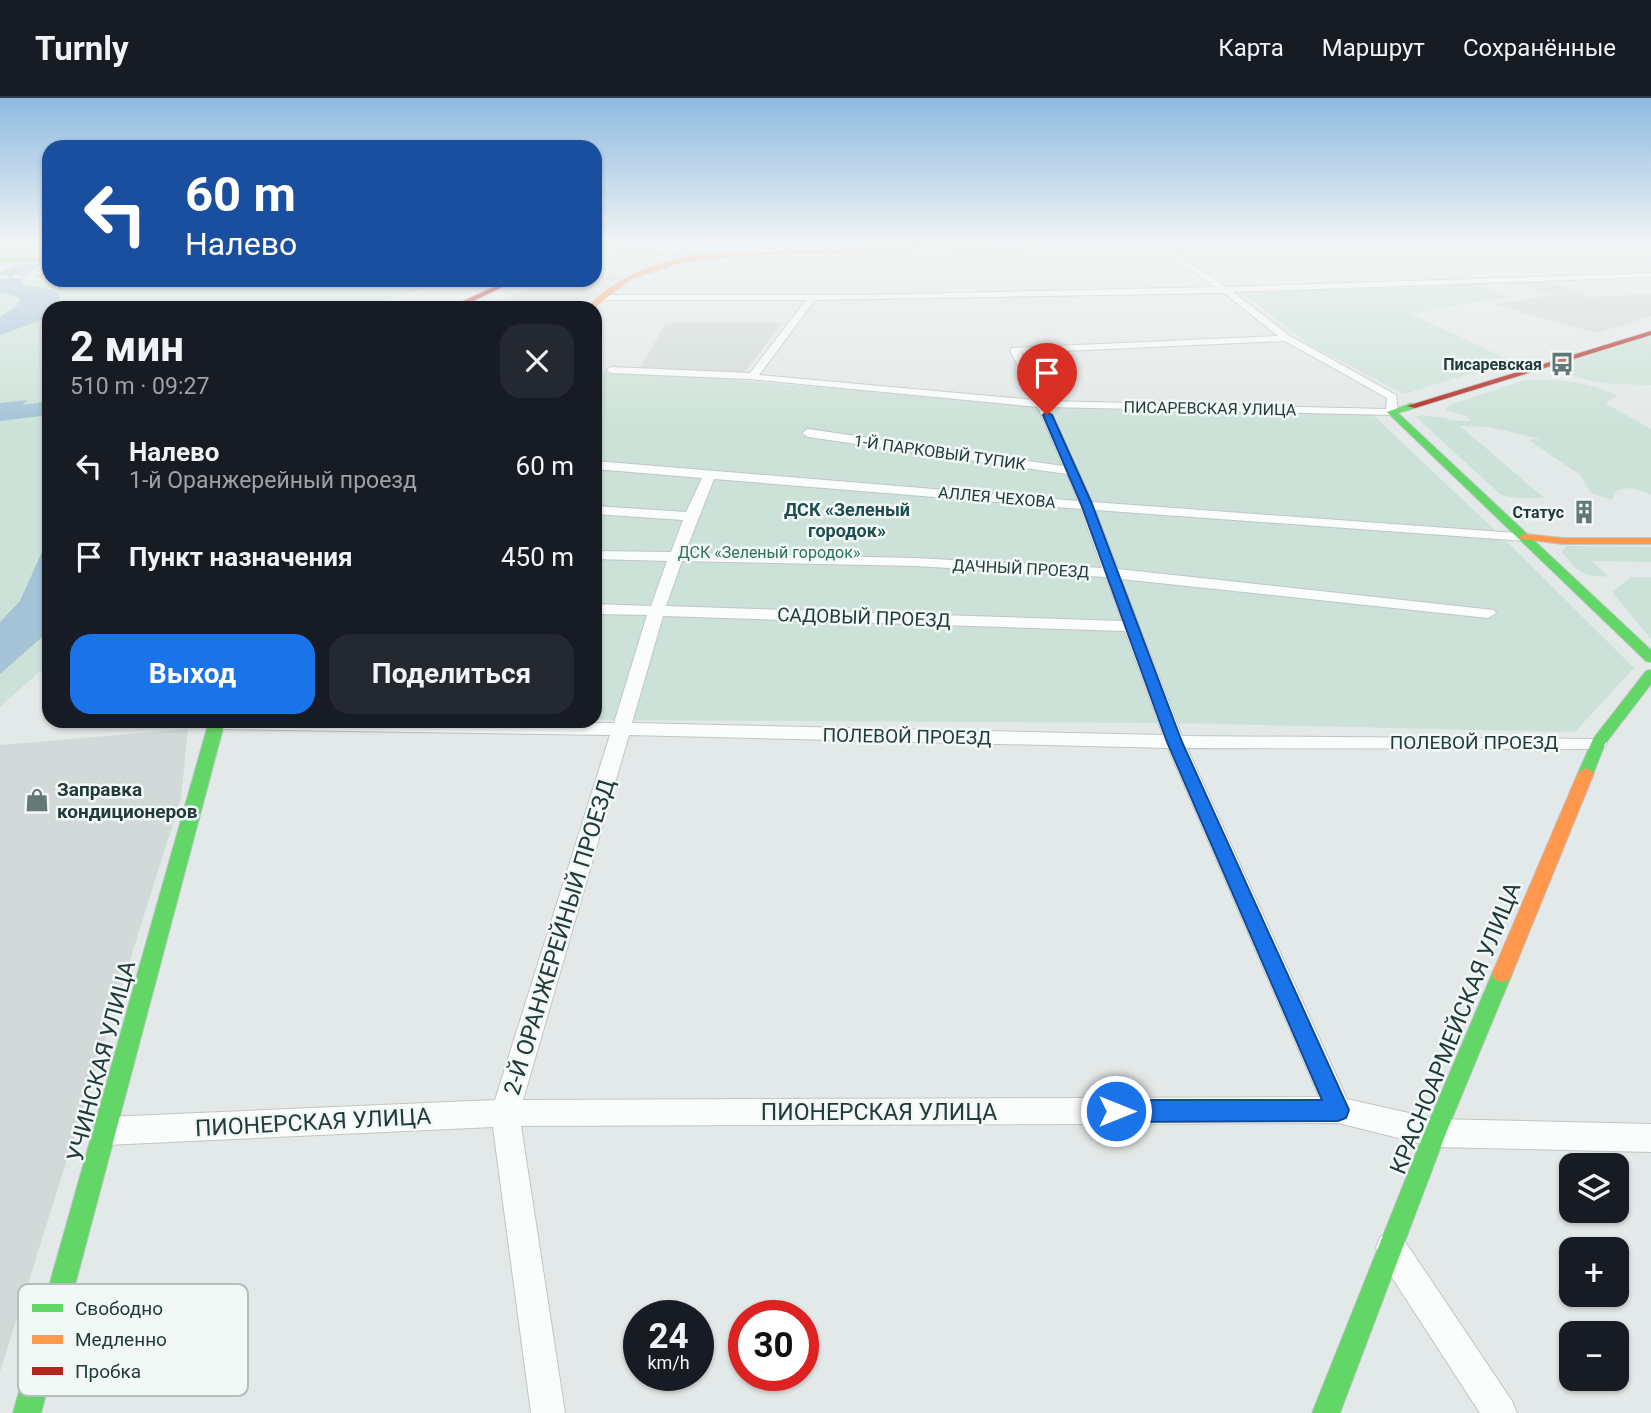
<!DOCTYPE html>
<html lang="ru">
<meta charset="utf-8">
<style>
:root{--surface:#171b24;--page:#242831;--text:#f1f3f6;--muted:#9ea1a6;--line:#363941;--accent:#1a73e8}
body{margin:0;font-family:Roboto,sans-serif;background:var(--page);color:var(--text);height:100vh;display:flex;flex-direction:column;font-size:26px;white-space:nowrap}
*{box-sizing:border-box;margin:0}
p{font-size:23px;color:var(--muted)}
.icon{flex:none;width:38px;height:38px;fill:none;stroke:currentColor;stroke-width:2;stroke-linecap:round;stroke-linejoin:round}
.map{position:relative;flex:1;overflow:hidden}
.side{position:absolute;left:42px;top:203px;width:560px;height:427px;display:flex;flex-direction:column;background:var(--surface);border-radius:21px;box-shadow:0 2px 5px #0004}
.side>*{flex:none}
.guide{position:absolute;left:42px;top:42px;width:560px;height:147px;border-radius:21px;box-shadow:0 2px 5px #0004;background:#1a4fa0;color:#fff;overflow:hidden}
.tools{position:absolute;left:1559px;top:1055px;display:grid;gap:14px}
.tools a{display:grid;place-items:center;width:70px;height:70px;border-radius:14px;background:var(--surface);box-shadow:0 2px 5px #0004;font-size:35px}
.speed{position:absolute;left:623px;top:1202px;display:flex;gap:14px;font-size:35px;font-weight:700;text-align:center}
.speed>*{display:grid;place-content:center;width:91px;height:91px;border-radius:50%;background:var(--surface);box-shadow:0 2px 5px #0004;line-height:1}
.speed small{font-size:18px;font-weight:400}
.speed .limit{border:10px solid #d22;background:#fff;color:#111}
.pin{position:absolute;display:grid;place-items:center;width:60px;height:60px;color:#fff;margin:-72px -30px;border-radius:50% 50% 50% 0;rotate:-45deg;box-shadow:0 0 7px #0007}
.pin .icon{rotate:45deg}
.me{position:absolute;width:77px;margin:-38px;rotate:90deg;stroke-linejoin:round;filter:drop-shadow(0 0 5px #0008)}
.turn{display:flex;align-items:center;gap:24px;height:147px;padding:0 28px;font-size:32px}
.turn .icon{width:91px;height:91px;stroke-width:2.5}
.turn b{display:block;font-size:49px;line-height:60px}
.round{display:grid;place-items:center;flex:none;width:74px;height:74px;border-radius:21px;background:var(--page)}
.head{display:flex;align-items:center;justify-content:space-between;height:119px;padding:0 28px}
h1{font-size:42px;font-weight:700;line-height:52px}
.action{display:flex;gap:14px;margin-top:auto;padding:14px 28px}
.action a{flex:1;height:80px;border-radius:21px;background:var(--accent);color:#fff;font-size:28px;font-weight:700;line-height:80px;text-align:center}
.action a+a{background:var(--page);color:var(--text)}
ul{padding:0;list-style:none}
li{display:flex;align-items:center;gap:21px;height:91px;padding:0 28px}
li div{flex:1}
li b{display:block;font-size:26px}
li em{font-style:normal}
header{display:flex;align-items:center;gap:42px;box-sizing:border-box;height:98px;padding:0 35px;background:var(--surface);border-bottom:2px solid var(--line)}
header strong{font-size:33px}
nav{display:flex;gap:38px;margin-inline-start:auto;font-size:24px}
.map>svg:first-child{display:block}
.built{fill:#d1dad8}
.green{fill:#cce2d8}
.water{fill:#a4c3d7}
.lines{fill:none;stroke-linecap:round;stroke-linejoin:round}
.stream{stroke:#a4c3d7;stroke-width:2.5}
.street-casing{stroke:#c0c6c5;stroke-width:2}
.fast-casing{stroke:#bfc6c5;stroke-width:2}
.slow-casing{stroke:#bfc6c5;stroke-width:2}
.jam-casing{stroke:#bfc6c5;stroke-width:2}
.street{fill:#fbfcfc;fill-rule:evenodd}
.fast{fill:#63d668;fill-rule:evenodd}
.slow{fill:#ff974d;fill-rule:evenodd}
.jam{fill:#b3261e;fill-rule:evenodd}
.rail-casing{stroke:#c7caca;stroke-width:3.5}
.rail{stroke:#f1f8f6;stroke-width:2.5;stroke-dasharray:7;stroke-linecap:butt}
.route{fill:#1a73e8;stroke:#114b97;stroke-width:2}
.labels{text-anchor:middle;stroke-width:5;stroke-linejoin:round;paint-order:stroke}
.far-poi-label{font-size:16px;font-weight:bold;fill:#213b3b;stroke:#f1f8f6;text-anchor:end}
.far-street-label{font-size:16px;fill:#213b3b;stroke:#f1f8f6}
.far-park-label{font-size:16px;fill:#2c7158;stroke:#f1f8f6}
.far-neighbourhood-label{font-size:18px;font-weight:bold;fill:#1e4d4d;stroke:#f1f8f6}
.street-label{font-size:19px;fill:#213b3b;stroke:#f1f8f6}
.poi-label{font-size:19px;font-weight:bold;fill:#213b3b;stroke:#f1f8f6;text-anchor:start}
.near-street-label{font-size:23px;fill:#213b3b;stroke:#f1f8f6}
.key{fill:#f1f8f6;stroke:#b3bfbe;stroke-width:2}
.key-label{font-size:19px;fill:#213b3b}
</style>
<header>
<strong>Turnly</strong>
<nav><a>Карта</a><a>Маршрут</a><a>Сохранённые</a></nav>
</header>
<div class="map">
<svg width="1651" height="1315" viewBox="0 0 1651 1315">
<rect width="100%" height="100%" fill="#e3e9e8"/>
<g class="built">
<polygon points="1014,150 1033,165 968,168 955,152"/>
<polygon points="595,174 627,176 577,210 482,210 548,182 595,182"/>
<polygon points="1547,183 1588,199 1651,196 1651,218 1597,235 1495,207 1551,197 1519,185"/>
<polygon points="666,225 782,225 744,275 640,270"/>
<polygon points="188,631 181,700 0,1274 0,647"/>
</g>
<g class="green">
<polygon points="0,145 49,145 49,155 0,158"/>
<polygon points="49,182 422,182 419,191 377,206 316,207 312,210 49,210 49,571 40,573 0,609 0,183"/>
<polygon points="1478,186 1505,199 1410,216 1512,263 1404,296 1308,246 1243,195"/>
<path d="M1651,238V287C1618,286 1583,288 1555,268Z"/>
<polygon points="595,273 734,279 733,282 1038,307 1371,315 1499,436 1634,570 1575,634 1168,625 595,622"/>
<path d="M1525,282C1557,282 1589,282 1617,298L1605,305L1651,331V397C1638,391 1628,387 1615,394L1612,402L1591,395L1580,377L1529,342L1541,341L1489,329L1460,328L1544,400H1516L1501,397L1415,318C1434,315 1451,324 1470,323L1467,318L1445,312L1452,306Z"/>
<path d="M1566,448L1651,449V464L1592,463L1608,478C1586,481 1574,472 1562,454Z"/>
<polygon points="1631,479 1651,479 1651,541 1612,494"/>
</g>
<g class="water">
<path d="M49,155V163L24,177L21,185C34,191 48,188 59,196L60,210H49V217L45,219L47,220L0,237V219L17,208L21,200L0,194V174L33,159Z"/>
<polygon points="28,302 22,307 49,303 49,317 0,323 0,305"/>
<polygon points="49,400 49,533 0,576 0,524 20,503 44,449 42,414"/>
</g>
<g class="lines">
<polyline class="stream" points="43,153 49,154"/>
<g class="street-casing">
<g id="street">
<path d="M1153,145H1160L1227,189L1651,175V179L1233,194L1290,238L1396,297L1398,314L1392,317L1049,309L1092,404L1530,436V442L1525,443L1095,412L1118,471L1494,512L1496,515L1488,520L1121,481L1182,638L1605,641L1607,645L1605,649L1598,651L1187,650L1347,1001L1435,1021L1651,1026V1054L1435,1049L1338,1025L521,1028L565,1315H531L493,1029L106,1047L96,1043L92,1033L96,1023L106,1019L495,1002L610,637L217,631L208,625H614L647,517L595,516V506L651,508L667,463L595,461V453L671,454L683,422L595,416V408L686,414L702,380L595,371V363L1078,403L1067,376L808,339L802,335L808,331L1063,368L1038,309L749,281L611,275L606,272L611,269L750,275L806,202H602L599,197H864L1216,189ZM1224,195L1278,238L1012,250L1010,252L1035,302L759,277L815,202ZM1285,243L1387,300L1386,311L1046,303L1021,255ZM714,381L1081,411L1102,470L915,460L685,455ZM682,463L915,468L1106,479L1122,523L666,508ZM663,518L1125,533L1163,637L632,625ZM629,637L1168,650L1319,999L523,1002Z"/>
<polygon points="1391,1135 1402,1139 1512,1303 1517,1315 1480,1315 1380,1161 1376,1150 1380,1139"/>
</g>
</g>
<g class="fast-casing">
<g id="fast">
<polygon points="611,145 618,145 595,155 595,151"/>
<polygon points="996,145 1033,145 863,152 866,150"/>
<polygon points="49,159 49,163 0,164 0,160"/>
<polygon points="1412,305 1417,308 1415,310 1398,315 1651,552 1651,564 1646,563 1387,314"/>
<polygon points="1651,572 1651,586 1605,646 1592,679 1580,679 1578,675 1593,641 1646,573"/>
<polygon points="209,623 225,623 41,1315 13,1315"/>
<polygon points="1502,868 1509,870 1512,876 1446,1035 1340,1315 1312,1315 1424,1035 1492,876 1495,870"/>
</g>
</g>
<g class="slow-casing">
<g id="slow">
<path d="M866,150L868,153L744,157L682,164L630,181L594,210H586C657,138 774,153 866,150Z"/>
<polygon points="1525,436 1563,440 1651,440 1651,446 1563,446 1521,441 1519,439"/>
<polygon points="1586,670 1594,675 1512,876 1509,882 1502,884 1495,882 1492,876 1578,675"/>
</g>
</g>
<g class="jam-casing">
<g id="jam">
<polygon points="509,182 518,182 458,210 448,210"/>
<polygon points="1651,233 1651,237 1415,310 1407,308"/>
</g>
</g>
<use href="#street" class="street"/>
<use href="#fast" class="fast"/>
<use href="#slow" class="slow"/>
<use href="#jam" class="jam"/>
<g class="rail-casing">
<g id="rail">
<polyline points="595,159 951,145"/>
<polyline points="0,179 49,178"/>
</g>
</g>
<use href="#rail" class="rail"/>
</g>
<linearGradient id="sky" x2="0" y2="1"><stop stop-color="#8dbae1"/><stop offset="0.44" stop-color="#f2f5f5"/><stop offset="1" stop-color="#f2f5f5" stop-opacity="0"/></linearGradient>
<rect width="1651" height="329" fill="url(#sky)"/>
<polygon class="route" points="1047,314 1052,317 1092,406 1182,644 1349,1012 1346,1020 1338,1023 1116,1024 1108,1021 1104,1013 1108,1005 1116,1002 1322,1002 1167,644 1081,406 1043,317"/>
<defs>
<g id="bus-bare" transform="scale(1.89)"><path d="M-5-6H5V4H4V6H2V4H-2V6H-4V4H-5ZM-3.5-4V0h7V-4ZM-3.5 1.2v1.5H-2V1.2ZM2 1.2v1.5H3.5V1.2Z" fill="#657878" stroke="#f1f8f6" stroke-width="2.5" paint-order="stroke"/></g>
<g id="building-bare" transform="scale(1.89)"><path d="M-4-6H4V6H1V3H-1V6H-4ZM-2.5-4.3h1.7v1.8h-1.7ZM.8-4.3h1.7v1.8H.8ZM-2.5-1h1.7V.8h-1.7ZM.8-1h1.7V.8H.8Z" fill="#657878" stroke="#f1f8f6" stroke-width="2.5" paint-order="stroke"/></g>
<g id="shop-bare" transform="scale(1.89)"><path d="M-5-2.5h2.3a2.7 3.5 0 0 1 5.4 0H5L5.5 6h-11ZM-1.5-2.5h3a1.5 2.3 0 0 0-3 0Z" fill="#657878" stroke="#f1f8f6" stroke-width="2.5" paint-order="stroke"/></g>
</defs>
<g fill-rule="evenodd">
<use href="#bus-bare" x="1562" y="266"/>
<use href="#building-bare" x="1584" y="414"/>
<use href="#shop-bare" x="37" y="702"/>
</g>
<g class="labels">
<g class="far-poi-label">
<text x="1542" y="272">Писаревская</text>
<text x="1564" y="420">Статус</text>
</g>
<g class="far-street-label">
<text transform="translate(1210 310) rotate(1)" y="6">ПИСАРЕВСКАЯ УЛИЦА</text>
<text transform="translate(940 354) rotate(8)" y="6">1-Й ПАРКОВЫЙ ТУПИК</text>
<text transform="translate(997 399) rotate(5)" y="6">АЛЛЕЯ ЧЕХОВА</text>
<text transform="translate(1021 470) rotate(3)" y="6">ДАЧНЫЙ ПРОЕЗД</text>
</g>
<g class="far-park-label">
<text x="769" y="460">ДСК «Зеленый городок»</text>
</g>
<g class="far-neighbourhood-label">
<text x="847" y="418">ДСК «Зеленый<tspan x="847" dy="21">городок»</tspan></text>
</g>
<g class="street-label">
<text transform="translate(864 519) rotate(2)" y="7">САДОВЫЙ ПРОЕЗД</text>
<text transform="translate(907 638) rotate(1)" y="7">ПОЛЕВОЙ ПРОЕЗД</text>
<text x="1474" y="651">ПОЛЕВОЙ ПРОЕЗД</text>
</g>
<g class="poi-label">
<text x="57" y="698">Заправка<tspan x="57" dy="22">кондиционеров</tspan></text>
</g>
<g class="near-street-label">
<text transform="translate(559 839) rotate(-73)" y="8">2-Й ОРАНЖЕРЕЙНЫЙ ПРОЕЗД</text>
<text transform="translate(1455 930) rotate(-68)" y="8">КРАСНОАРМЕЙСКАЯ УЛИЦА</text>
<text transform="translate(101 963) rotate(-75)" y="8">УЧИНСКАЯ УЛИЦА</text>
<text x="879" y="1022">ПИОНЕРСКАЯ УЛИЦА</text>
<text transform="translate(313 1024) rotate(-3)" y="8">ПИОНЕРСКАЯ УЛИЦА</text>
</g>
</g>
<rect x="18" y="1186" width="230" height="112" rx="10" class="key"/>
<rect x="32" y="1206" width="31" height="8" fill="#63d668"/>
<rect x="32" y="1237" width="31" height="9" fill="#ff974d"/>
<rect x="32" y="1269" width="31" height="8" fill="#b3261e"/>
<g class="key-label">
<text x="75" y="1217">Свободно</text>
<text x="75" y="1248">Медленно</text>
<text x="75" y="1280">Пробка</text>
</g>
</svg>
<div class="tools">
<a><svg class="icon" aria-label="layers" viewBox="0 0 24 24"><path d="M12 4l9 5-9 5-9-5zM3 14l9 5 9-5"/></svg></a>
<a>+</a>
<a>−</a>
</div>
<div class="speed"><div>24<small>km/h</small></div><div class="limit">30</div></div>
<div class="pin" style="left:1047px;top:317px;background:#d93025"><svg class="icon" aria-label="arrive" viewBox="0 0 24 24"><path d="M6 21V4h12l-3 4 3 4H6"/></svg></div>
<svg class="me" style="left:1116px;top:1013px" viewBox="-20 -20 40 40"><circle r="17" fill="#1a73e8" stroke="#fff" stroke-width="3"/><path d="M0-11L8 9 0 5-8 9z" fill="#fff"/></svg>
<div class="guide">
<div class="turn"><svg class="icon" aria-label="left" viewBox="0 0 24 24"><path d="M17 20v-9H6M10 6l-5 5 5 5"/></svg><div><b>60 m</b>Налево</div></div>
</div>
<section class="side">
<div class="head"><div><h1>2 мин</h1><p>510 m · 09:27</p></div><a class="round"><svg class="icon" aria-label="close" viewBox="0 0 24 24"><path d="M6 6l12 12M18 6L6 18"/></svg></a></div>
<ul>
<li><svg class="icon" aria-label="left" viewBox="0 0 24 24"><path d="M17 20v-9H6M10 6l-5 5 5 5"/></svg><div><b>Налево</b><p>1-й Оранжерейный проезд</p></div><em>60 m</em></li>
<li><svg class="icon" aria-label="arrive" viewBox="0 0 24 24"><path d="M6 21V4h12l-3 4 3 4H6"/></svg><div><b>Пункт назначения</b></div><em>450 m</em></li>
</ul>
<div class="action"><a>Выход</a><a>Поделиться</a></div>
</section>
</div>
